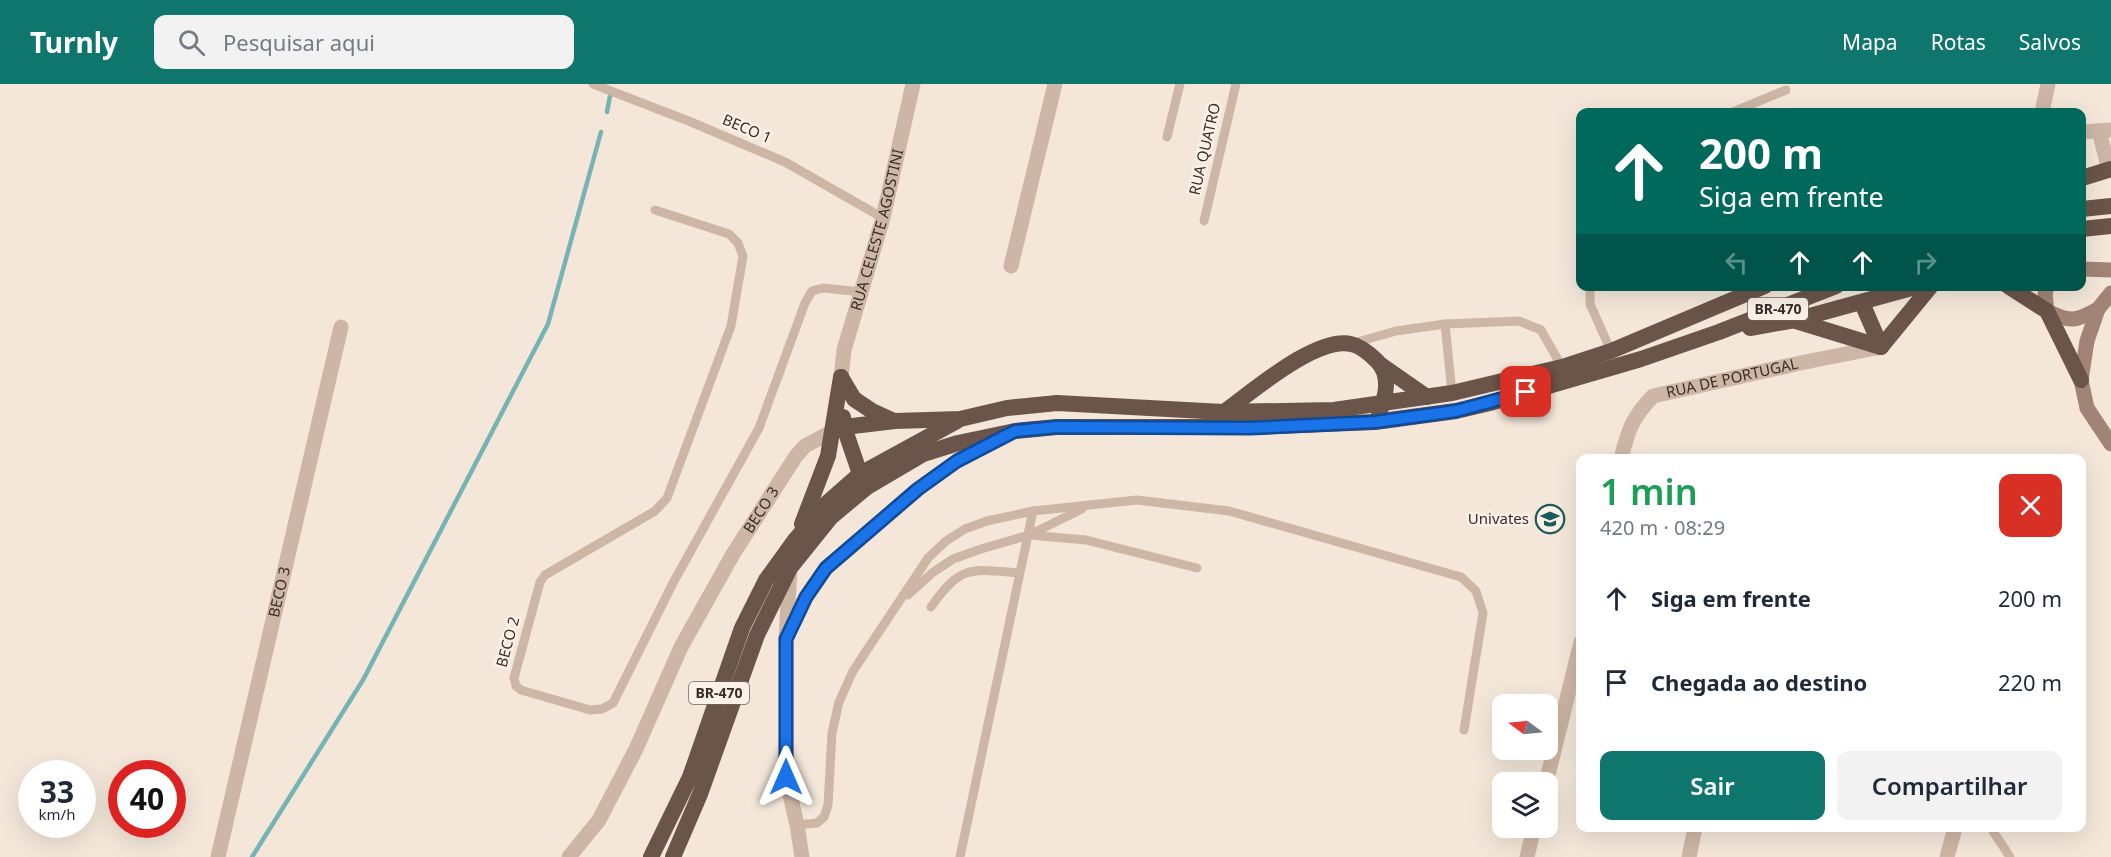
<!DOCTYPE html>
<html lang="pt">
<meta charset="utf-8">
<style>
:root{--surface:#fff;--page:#f2f2f3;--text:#1f2937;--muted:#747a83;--accent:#0f766e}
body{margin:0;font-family:"Noto Sans",sans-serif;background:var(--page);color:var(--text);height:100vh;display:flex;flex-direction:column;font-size:22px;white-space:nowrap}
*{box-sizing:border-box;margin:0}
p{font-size:20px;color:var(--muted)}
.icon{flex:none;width:33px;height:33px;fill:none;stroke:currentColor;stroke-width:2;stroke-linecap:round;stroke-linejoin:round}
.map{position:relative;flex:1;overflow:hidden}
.panel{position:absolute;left:1576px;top:370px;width:510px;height:378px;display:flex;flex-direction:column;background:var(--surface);border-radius:12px;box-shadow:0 6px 24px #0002}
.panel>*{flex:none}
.banner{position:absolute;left:1576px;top:24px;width:510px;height:183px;border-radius:12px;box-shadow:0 6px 24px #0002;background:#00695c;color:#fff;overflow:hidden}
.needle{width:39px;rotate:285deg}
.controls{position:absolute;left:1492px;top:610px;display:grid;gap:12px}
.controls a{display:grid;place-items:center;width:66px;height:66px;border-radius:12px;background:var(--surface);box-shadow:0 6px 24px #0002;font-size:30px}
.speed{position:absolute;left:18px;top:676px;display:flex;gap:12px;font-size:30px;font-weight:700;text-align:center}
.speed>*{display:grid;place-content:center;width:78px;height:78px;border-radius:50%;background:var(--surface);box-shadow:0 6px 24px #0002;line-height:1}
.speed small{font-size:15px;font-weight:400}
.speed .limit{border:9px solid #d22;background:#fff;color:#111}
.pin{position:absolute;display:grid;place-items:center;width:51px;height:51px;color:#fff;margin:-26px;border-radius:12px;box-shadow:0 3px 9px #0006}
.me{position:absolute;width:66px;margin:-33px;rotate:0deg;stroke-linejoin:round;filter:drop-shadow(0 0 4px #0008)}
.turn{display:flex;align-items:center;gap:21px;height:126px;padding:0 24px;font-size:27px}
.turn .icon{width:78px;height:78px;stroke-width:2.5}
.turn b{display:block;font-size:42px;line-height:51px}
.lanes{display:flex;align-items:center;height:57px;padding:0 24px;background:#0003;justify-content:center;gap:30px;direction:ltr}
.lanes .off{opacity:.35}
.round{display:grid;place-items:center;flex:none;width:63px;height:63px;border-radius:12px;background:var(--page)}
.overview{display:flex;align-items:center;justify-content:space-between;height:102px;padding:0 24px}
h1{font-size:36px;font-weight:600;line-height:45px;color:#1e9e55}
.action{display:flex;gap:12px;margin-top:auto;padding:12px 24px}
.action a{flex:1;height:69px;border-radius:12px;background:var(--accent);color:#fff;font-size:24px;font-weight:600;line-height:69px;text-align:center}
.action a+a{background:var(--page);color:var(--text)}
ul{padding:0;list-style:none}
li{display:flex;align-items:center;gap:18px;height:84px;padding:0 24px}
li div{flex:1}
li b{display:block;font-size:22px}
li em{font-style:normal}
header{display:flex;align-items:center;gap:36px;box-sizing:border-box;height:84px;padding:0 30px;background:var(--accent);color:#fff}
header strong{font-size:28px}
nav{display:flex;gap:33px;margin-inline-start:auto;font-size:21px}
.search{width:420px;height:54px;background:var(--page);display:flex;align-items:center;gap:15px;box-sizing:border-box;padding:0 21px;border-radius:12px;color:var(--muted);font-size:22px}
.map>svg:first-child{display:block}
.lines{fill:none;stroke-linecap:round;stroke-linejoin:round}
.stream{stroke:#76b3b4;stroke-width:4.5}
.service{stroke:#cdb6a5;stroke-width:9}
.minor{stroke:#cdb6a5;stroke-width:15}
.tertiary{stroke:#cdb6a5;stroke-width:15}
.secondary{stroke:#a18476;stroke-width:15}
.trunk{stroke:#6b544a;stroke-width:16}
.route-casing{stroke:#114b97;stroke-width:15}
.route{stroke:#1a73e8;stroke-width:10}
.labels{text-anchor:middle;stroke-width:5;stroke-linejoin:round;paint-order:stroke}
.shield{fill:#fbf1e7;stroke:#726761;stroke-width:1.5}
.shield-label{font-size:14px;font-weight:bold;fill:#382c27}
.street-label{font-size:15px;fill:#382c27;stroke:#fbf1e7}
.poi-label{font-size:15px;fill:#382c27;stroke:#fbf1e7;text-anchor:end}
</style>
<header>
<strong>Turnly</strong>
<div class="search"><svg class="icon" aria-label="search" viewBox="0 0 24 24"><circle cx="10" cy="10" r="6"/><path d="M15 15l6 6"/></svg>Pesquisar aqui</div>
<nav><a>Mapa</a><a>Rotas</a><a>Salvos</a></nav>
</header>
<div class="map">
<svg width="2111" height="773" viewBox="0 0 2111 773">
<rect width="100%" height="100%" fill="#f4e7da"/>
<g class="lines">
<g class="stream">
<polyline points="607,28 610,12"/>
<polyline points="252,773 363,596 548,240 601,48"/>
</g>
<g class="service">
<polyline points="593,0 691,38 785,78 883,134"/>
<polyline points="1733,28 1786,6"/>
<polyline points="1167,53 1180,0"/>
<polyline points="655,126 729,150 738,159 743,172 731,242 667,414 655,427 545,491 540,498 514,594 516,602 521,606 590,626 602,625 613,619 673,499 759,344 805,219 812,207 823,204 862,208"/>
<polyline points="1204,137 1236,0"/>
<polyline points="1590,202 1590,220 1611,267"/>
<polyline points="1445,240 1452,309"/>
<polyline points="1354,259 1396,247 1445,240 1519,237 1541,246 1562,283"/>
<polyline points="1029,451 1086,456 1197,484"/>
<polyline points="908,511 932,489 953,475 981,465 1029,451 1082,425"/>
<path d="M931,523C961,480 971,485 1019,489"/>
<polyline points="797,741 817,739 824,733 828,721 832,649 839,618 853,587 928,474 946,457 965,445 987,437 1033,427 1137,416 1229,427 1461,493 1476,507 1483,529 1464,646"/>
<polyline points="1991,744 2010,773"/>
<polyline points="960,773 1033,427"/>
</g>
<g class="minor">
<polyline points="2042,28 2048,0"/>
<polyline points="2099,47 2109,86"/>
<polyline points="2082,48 2111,46"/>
<polyline points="1011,182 1055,0"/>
<path id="s1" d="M1621,375C1628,346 1632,334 1653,312L1800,279L1881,263"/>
<polyline points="1546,699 1581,558"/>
<path id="s2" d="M218,773L341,243"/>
<path id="s3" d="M569,773L599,736L636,665L681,563L733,470L796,372L805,362L833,347"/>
<polyline points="1527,773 1534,744"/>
<polyline points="1689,773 1695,744"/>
<polyline points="1947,773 1955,744"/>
</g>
<g class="tertiary">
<path id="s4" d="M841,293L844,266L883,134L913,0"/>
<polyline points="790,484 786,555 786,693 797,741 802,773"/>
<polyline points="786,555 806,513 826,484 918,405 957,377 1003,353"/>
</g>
<g class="secondary">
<polyline points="2082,185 2111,186"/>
<path d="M2047,202L2045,211L2047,227C2070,239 2077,237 2098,225"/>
<polyline points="2111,209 2098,225 2087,257 2081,296 2087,324 2111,360"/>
</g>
<g class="trunk">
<polyline points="2082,94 2111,85"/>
<polyline points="2082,125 2111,122"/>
<polyline points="2082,145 2111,142"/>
<polyline points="2008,202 2047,227 2081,296"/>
<polyline points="1862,219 1881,263"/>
<polyline points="1796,237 1881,263"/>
<polyline points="1750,244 1795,236 1919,202"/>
<polyline points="1881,263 1931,202"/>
<polyline points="1381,281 1427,313"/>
<polyline points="841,293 854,315 872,327 894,337"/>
<path d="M1224,328C1252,308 1316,252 1351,260C1361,262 1370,270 1377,277C1391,291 1386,313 1379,329"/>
<polyline points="843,333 844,343 860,390"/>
<polyline points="833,347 844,343 895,337 960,335 1007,324 1057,319 1223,328 1334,326 1452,309 1562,283 1611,267 1765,202"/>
<polyline points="802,440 828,372 841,293"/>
<polyline points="651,773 690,693 742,544 766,496 795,456 827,419 860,390 957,337"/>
<polyline points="673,773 700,710 757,551 790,484 831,433 867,403 923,370 958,359 1015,347 1057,343 1250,343 1375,338 1456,327 1490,319 1641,275 1719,248 1836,202"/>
</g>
</g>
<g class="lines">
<g class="route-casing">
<polyline id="route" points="786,693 786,555 806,513 826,484 918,405 957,377 1015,347 1057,343 1250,344 1375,338 1456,327 1526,308"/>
</g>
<use href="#route" class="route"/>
</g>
<defs>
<g id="university-ring" transform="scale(1.5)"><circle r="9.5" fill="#fbf1e7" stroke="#195b5e" stroke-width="1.5"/><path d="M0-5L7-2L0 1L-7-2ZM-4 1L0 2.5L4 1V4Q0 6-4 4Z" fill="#195b5e"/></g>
</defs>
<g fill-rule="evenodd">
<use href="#university-ring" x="1550" y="435"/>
</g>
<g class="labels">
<g class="shield">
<rect x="1748" y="214" width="60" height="22" rx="4.5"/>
<rect x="689" y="598" width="60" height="22" rx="4.5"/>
</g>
<g class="shield-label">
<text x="1778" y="230">BR-470</text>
<text x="719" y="614">BR-470</text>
</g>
<g class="street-label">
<text transform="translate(747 45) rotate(23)" y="5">BECO 1</text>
<text transform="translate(1205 65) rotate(-77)" y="5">RUA QUATRO</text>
<text dy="5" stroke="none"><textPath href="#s4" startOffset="152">RUA CELESTE AGOSTINI</textPath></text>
<text dy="5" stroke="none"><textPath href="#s1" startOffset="153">RUA DE PORTUGAL</textPath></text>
<text dy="5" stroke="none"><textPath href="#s3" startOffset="398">BECO 3</textPath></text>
<text dy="5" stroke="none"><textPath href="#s2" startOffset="272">BECO 3</textPath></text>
<text transform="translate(508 558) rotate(-75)" y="5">BECO 2</text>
</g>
<g class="poi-label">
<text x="1529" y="440">Univates</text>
</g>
</g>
</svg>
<div class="controls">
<a><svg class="needle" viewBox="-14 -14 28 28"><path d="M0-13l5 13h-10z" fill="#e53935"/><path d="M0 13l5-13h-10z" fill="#747a83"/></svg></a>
<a><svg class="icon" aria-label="layers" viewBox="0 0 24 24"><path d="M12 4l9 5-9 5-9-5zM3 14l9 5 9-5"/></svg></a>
</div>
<div class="speed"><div>33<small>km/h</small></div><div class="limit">40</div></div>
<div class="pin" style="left:1526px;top:308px;background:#d93025"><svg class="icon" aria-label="arrive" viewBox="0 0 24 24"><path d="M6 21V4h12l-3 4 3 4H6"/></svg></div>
<svg class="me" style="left:786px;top:693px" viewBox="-20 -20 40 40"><path d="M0-17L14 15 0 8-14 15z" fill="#1a73e8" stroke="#fff" stroke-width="4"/></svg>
<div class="banner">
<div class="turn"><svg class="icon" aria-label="ahead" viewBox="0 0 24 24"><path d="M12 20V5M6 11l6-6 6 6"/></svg><div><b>200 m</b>Siga em frente</div></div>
<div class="lanes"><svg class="icon off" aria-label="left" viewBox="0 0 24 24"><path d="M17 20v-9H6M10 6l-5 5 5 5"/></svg><svg class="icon" aria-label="ahead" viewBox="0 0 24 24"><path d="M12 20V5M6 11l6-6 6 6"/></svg><svg class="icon" aria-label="ahead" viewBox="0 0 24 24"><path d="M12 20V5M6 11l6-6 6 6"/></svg><svg class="icon off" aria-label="right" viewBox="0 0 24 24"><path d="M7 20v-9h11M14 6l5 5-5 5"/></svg></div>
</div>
<section class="panel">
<div class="overview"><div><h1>1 min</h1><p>420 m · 08:29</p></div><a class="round" style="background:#d93025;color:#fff"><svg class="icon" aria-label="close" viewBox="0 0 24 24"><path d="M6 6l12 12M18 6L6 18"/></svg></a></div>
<ul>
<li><svg class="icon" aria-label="ahead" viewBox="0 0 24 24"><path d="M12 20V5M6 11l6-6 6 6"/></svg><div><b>Siga em frente</b></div><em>200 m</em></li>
<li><svg class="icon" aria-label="arrive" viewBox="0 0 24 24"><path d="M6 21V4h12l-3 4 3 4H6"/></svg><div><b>Chegada ao destino</b></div><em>220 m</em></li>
</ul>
<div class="action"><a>Sair</a><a>Compartilhar</a></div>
</section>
</div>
